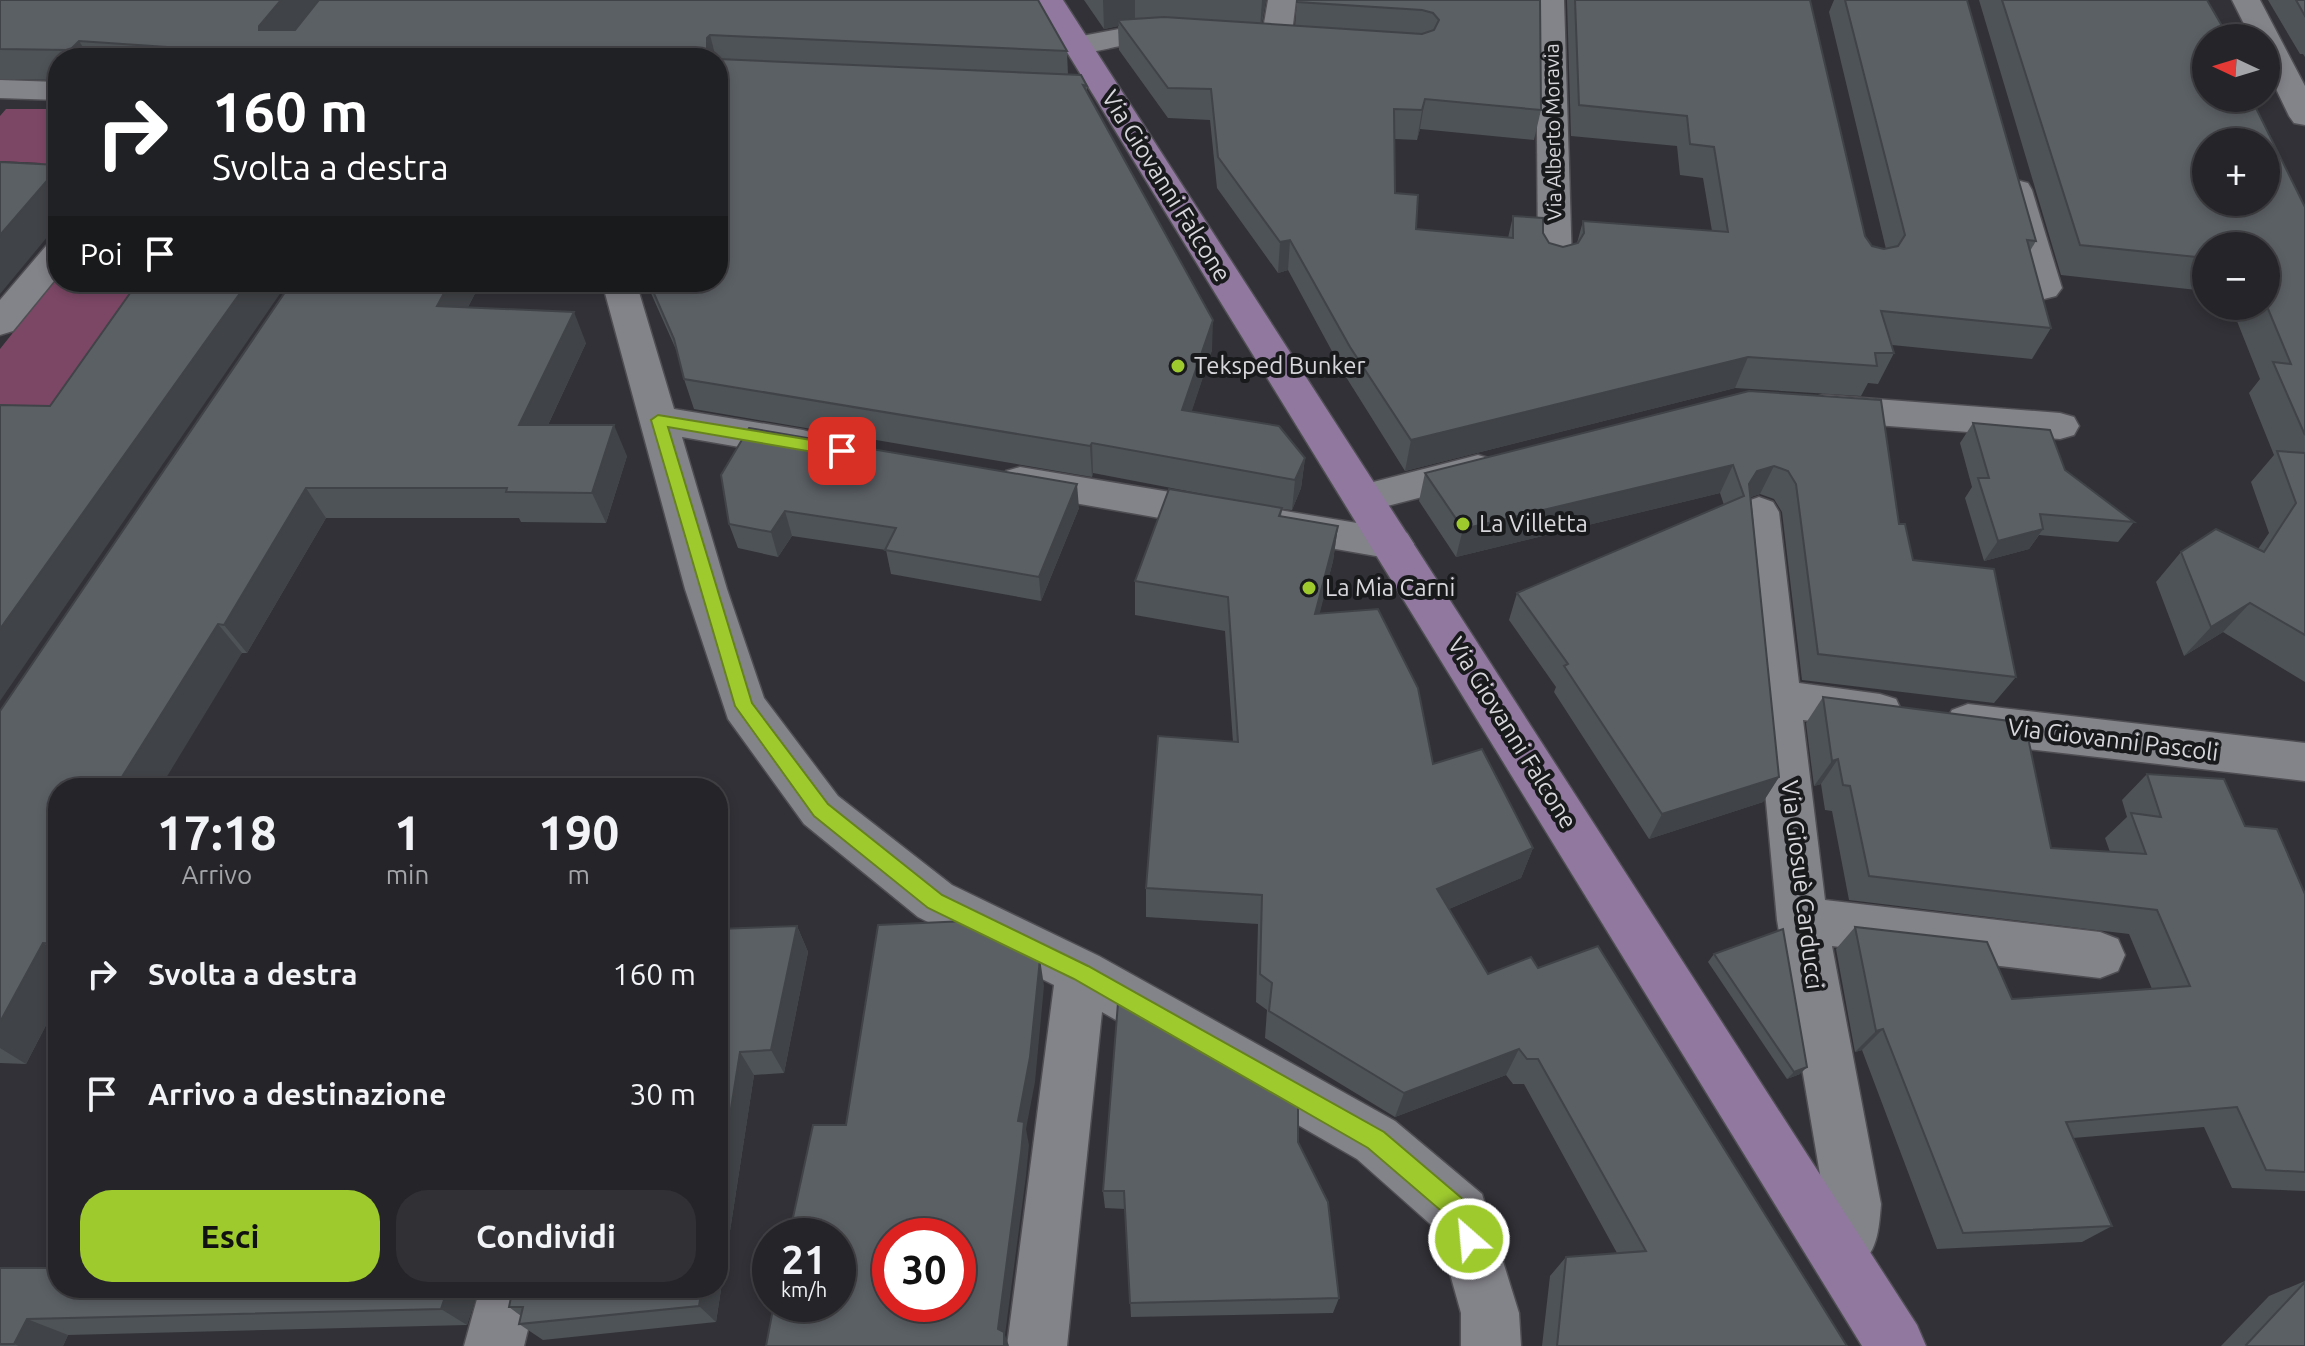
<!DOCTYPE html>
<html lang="it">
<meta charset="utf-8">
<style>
:root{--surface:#252529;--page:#313135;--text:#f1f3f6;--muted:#a3a5a8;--line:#424246;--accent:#9eca2e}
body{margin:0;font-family:Ubuntu,sans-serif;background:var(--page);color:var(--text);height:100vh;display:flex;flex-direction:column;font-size:30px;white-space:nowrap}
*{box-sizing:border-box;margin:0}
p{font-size:26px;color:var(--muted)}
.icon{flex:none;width:44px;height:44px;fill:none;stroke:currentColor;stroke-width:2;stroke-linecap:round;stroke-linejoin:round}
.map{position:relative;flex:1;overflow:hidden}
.drawer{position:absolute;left:48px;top:778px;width:680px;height:520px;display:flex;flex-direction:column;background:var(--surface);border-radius:32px;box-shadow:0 4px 12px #0003,0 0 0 2px var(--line)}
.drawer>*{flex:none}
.guide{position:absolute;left:48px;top:48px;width:680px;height:244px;border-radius:32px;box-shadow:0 4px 12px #0003,0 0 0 2px var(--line);background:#202124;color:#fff;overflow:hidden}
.needle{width:52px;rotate:274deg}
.fabs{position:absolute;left:2192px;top:24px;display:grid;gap:16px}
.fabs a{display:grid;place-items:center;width:88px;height:88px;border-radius:50%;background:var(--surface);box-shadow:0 4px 12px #0003,0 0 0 2px var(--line);font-size:40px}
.speed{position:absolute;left:752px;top:1218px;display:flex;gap:16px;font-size:40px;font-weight:700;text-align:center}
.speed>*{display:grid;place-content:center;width:104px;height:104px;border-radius:50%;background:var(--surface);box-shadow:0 4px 12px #0003,0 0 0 2px var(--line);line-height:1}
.speed small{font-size:20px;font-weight:400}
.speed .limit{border:12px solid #d22;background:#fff;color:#111}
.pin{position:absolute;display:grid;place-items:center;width:68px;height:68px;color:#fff;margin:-34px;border-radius:16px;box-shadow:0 4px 12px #0006}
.me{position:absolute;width:88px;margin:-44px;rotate:333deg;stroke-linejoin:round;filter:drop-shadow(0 0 6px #0008)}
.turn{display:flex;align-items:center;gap:28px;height:168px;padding:0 32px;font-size:36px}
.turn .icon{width:104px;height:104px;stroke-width:2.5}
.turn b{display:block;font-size:56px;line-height:68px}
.then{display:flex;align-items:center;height:76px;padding:0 32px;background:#0003;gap:16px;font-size:30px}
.eta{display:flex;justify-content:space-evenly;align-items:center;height:136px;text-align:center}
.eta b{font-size:48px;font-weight:600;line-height:56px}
.primary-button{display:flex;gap:16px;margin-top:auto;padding:16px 32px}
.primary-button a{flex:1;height:92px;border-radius:32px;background:var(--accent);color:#111;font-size:32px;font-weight:600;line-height:92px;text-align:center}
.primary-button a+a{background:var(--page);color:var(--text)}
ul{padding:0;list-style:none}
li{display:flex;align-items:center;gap:24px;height:120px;padding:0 32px}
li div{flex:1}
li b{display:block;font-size:30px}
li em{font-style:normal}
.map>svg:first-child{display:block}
.green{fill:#7c4765}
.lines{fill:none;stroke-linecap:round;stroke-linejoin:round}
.minor-casing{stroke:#4e4e53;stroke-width:3}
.secondary-casing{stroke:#4e4e53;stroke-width:3}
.minor{fill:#83838a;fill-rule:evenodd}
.secondary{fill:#90789f;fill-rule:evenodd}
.wall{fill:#4e5357}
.shaded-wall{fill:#404347}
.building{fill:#5b6065;stroke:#404347;stroke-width:2;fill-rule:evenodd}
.route{fill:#9eca2e;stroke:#67831e;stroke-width:2}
.poi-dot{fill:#9eca2e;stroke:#191a1c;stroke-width:3}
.labels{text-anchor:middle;stroke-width:8;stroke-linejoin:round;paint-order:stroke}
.far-street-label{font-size:20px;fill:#d8d8dc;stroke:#191a1c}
.street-label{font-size:24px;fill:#d8d8dc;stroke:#191a1c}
.poi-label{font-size:24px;fill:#d8d8dc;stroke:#191a1c;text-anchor:start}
</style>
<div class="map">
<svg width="2305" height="1346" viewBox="0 0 2305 1346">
<rect width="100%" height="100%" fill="#313137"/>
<g class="green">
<polygon points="6,109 58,109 58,189 16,189 41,163 0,161 0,116"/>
<polygon points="58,276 58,282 147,282 45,425 0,425 0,349"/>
</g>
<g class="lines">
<g class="minor-casing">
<g id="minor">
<polygon points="1268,0 1296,0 1291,41 1286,47 1276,50 1266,47 1261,41"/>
<polygon points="1536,0 1564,0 1572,264 1567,272 1555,275 1543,272 1538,264"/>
<polygon points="2232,0 2260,0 2305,86 2305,125 2294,123 2289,116 2266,68 2266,38 2251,38"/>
<path d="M1135,26L1187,29L1192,35L1187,41C1170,45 1153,42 1136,44C1113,45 1088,57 1066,51L1061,45L1066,39Z"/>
<polygon points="0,80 58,82 58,100 0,98"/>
<polygon points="2016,180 2028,183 2032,190 2062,288 2056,296 2044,299 2032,296 2026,288 2000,190 2004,183"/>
<polygon points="58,243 58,276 13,331 0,335 0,300 46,246"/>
<polygon points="602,282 636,282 674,409 803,430 817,434 822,444 817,454 803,458 682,437 727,589 764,698 838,796 952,885 1099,956 1395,1121 1482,1194 1519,1313 1521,1346 1461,1346 1461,1313 1438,1231 1357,1159 1102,1012 1067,1346 1007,1346 1054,985 918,917 804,824 728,719 685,589"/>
<polygon points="1823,395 2060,413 2074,417 2079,426 2074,435 2060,439 1823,421 1810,417 1804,408 1810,399"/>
<polygon points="1478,455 1492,459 1498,469 1492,479 1364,512 1350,508 1344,498 1350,488"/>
<polygon points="1020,467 1393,529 1407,533 1414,544 1407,555 1393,559 1006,491 1000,481 1006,471"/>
<path d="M1759,497L1773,502L1779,512L1799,683L1880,694L1896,699L1902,712L1896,725L1880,730L1803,720L1825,900L2100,932L2118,939L2125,955L2118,971L2100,978L1832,946L1881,1204C1878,1243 1875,1262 1837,1278L1817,1269L1808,1249L1823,1222L1825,1204L1777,920L1739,512L1745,502Z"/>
<polygon points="1968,704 2305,743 2305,781 1968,742 1952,736 1945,723 1952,710"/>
<polygon points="480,1288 538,1288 524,1346 464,1346"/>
</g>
</g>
<g class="secondary-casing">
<polygon id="secondary" points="1035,0 1063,0 1917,1325 1926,1346 1862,1346"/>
</g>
<use href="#minor" class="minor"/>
<use href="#secondary" class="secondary"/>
</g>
<g class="wall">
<polygon points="0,0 1067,51 1068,75 1087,86 1087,93 1212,350 1191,412 1305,458 1301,488 1292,510 1282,509 1281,516 1338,526 1333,561 1319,614 1433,764 1533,848 1521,878 1449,909 1488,974 1538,968 1847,1346 1542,1346 1550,1276 1566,1257 1617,1253 1524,1084 1513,1084 1506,1075 1395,1117 1265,1038 1267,1010 1256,1002 1258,924 1146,917 1146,888 1233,742 1225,631 1135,615 1135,581 1234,500 1093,473 1092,477 694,409 684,379 678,354 646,282 718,282 718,58 58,58 58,80 0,79"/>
<polygon points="1084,0 1266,0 1262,23 1295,26 1297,0 1540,0 1541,110 1534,140 1420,129 1417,140 1395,139 1395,193 1416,229 1508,238 1513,216 1543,233 1549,243 1563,247 1577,243 1583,221 1712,231 1703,178 1680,175 1677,146 1571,136 1567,0 1810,0 1865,236 1872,246 1884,249 1886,249 1829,12 1834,0 1967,0 2036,241 2030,251 2051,328 2032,359 1892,345 1894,353 1878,384 1868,383 1861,396 1735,388 1405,471 1346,377 1288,270 1278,273 1217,188 1210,120 1168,118 1119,50 1118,26 1104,29"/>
<polygon points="1979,0 2207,0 2206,98 2262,98 2256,108 2305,207 2305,682 2223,632 2184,656 2156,582 2181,552 2258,549 2269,533 2251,482 2274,455 2249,393 2260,379 2231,306 2266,306 2266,246 2206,246 2206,291 2061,275"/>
<polygon points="2268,0 2305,0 2305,57 2303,54 2300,54"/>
<polygon points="481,282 468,307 586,343 548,425 627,456 606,523 521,522 519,518 326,518 247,653 242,653 58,788 58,1002 26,1064 0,1063 0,711"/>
<polygon points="1749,391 1899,524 1913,560 2016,677 1994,703 1802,680 1782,512 1774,499 1760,494 1751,497 1779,777 1763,802 1649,839 1554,692 1556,687 1509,620 1517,593 1724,505 1720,493 1456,557 1419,501 1425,473"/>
<polygon points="1973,423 2065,470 2134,522 2118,542 2039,535 2029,549 1984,561 1965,498 1972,487 1960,443"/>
<polygon points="721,475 1079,508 1041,601 891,574 886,550 792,536 778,557 738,548 729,524"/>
<polygon points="1823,697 2051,848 2110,852 2105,838 2127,817 2122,800 2147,774 2245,826 2305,894 2305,1191 2232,1188 2204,1127 2073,1138 2112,1226 2082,1242 1937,1249 1862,1050 1855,1052 1836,949 1855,927 2012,999 2152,989 2129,934 1849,900 1832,811 1825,810 1821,784 1814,786 1806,723"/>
<polygon points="797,926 808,952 784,1073 754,1075 716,1322 543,1340 519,1324 521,1316 509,1307 718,929"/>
<polygon points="1714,954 1800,1074 1787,1079 1708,962"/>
<polygon points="1298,1142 1339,1298 1333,1313 1131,1317 1125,1209 1105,1208 1103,1191"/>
<polygon points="0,1268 479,1288 467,1325 68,1335 63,1346 0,1346"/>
<polygon points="2305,1281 2305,1346 2221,1346 2269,1296"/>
</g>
<g class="shaded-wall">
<polygon points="281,0 320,0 276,54 259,30 259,26"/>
<polygon points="1103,0 1135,0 1135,23 1118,20 1119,26 1104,29"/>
<polygon points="1262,0 1266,0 1260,30"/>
<polygon points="710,35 716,58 708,58 707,38"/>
<polygon points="79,41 90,58 75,58 70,50"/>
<polygon points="1425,99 1420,129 1417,140 1422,110"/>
<polygon points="58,168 58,224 0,294 0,235"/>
<polygon points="1290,240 1288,270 1278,273 1280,242"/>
<polygon points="248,282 288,282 0,701 0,629"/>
<polygon points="450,282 481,282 452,337 437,306"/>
<polygon points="574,312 586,343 534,455 519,425"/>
<polygon points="1213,320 1212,350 1182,441 1182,410"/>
<polygon points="1748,357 1735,388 1405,471 1411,440"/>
<polygon points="614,425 627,456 606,523 592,493"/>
<polygon points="1092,443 1093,473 1092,477 1090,446"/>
<polygon points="1305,458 1301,488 1292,510 1295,480"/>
<polygon points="1733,465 1720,493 1456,557 1463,529"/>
<polygon points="1774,466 1760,494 1744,499 1749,484 1757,471"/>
<polygon points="1077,484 1079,508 1041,601 1039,577"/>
<polygon points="306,488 326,518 247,653 224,625"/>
<polygon points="785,511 792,536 778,557 771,532"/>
<polygon points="1338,526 1333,561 1311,648 1315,614"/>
<polygon points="2043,529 2029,549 1984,561 1998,541"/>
<polygon points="2250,603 2223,632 2184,656 2211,627"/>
<polygon points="218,624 242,653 160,788 115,788"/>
<polygon points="1838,759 1821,784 1814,786 1832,761"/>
<polygon points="1779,777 1763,802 1649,839 1662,814"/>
<polygon points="1533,848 1521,878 1428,918 1437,889"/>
<polygon points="797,926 808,952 784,1073 771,1050"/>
<polygon points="43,943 58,954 58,1002 26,1064 0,1048 0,1022"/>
<polygon points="1040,959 1044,986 1035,1082 1026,1129 1029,1145 1026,1176 1005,1335 1009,1346 1004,1346 998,1329 1018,1121"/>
<polygon points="1883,1029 1862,1050 1855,1052 1876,1031"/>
<polygon points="1519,1049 1506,1075 1395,1117 1404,1093"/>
<polygon points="740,1052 754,1075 716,1322 699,1306 702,1288 718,1288 718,1190"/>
<polygon points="1807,1067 1800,1074 1787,1079 1794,1072"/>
<polygon points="448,1288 479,1288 467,1325 441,1309"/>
<polygon points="27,1319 68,1335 63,1346 19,1346 14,1344"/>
</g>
<g class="building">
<polygon points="0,0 281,0 259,26 259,30 295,30 319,0 1038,0 1067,51 710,35 707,38 707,56 709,58 284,58 286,55 79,41 70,50 0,49"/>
<polygon points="1297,0 1540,0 1541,110 1425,99 1422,110 1394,109 1395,193 1418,195 1416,229 1513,238 1513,216 1543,218 1543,233 1549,243 1563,247 1578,243 1584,233 1583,221 1728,232 1714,147 1690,144 1687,116 1579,105 1575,0 1810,0 1865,236 1872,246 1884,249 1898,246 1905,235 1845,0 1967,0 2036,241 2027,240 2051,328 1881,311 1894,353 1875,353 1877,366 1748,357 1411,440 1350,347 1290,240 1280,242 1218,157 1211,89 1168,88 1118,20 1164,17 1422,34 1434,30 1439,20 1433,13 1422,10 1297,2"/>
<path d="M2002,0H2207L2229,38H2206V98H2251L2305,207V435L2273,362L2291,364L2266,304V246H2206V258L2080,245ZM2206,142H2266V202H2206Z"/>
<polygon points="2296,0 2305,0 2305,16"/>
<polygon points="718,59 1081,75 1087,86 1083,85 1213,320 1182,410 1279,426 1305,458 1295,480 1092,443 1090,446 684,379 674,339 649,282 718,282"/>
<polygon points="0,162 58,165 58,168 0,235"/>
<polygon points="138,282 248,282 0,629 0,405 50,406"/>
<polygon points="292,282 450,282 437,306 574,312 519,425 614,425 592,493 506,492 507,488 306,488 224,625 218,624 115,788 58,788 58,944 43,943 0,1022 0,711"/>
<polygon points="1749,391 1881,400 1899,524 1905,524 1913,560 1994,569 2016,677 1818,654 1796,484 1788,471 1774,466 1757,471 1749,484 1779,777 1662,814 1564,666 1568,664 1517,593 1744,496 1733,465 1463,529 1425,473"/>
<polygon points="1973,423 2050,430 2065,470 2134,522 2040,514 2043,529 1998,541 1978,478 1989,478"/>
<polygon points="749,428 1077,484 1039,577 885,550 896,528 785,511 771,532 729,524 721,475"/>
<polygon points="2277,451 2305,453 2305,635 2250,603 2211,627 2181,552 2216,529 2264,552 2296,503"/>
<polygon points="1169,489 1282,508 1279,516 1338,526 1315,614 1378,609 1418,688 1433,764 1482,749 1533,848 1437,889 1488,974 1531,957 1538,968 1598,946 1847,1346 1557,1346 1566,1257 1646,1251 1538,1059 1527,1059 1519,1049 1404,1093 1269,1011 1272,983 1260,974 1262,895 1146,888 1158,736 1238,742 1228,597 1135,581"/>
<polygon points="1823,697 2025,723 2051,848 2146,854 2131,813 2161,817 2147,774 2224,779 2245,826 2277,829 2305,894 2305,1172 2266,1170 2237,1107 2066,1122 2112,1226 1963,1233 1883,1029 1876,1031 1855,927 1987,942 2012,999 2190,986 2157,910 1869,876 1850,786 1843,785 1838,759 1832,761"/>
<path d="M966,921L1040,959L1030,1057L1018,1121L1024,1122L1021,1153L998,1329L1004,1332V1346H766L774,1304H838V1236H789L813,1125H846L878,925ZM890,1236H958V1304H890Z"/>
<polygon points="797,926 771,1050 740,1052 718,1190 718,929"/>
<polygon points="1783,929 1807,1067 1794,1072 1714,954"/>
<polygon points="1118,1003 1298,1106 1298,1142 1328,1202 1339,1298 1130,1303 1124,1191 1103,1191"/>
<polygon points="0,1268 58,1268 58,1288 448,1288 441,1309 27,1319 14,1344 0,1344"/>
<polygon points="2305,1282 2305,1346 2247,1346 2246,1345"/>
<polygon points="513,1288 702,1288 699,1306 519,1324 523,1307 509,1307"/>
</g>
<polygon class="route" points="658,415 842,445 850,451 842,457 668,427 752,703 828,804 942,895 1088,966 1384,1132 1471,1206 1481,1239 1478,1248 1469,1251 1461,1248 1453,1221 1368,1148 1074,979 928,908 814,816 735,706 651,420"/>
<g class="poi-dot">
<circle cx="1178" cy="366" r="8"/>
<circle cx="1463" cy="524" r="8"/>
<circle cx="1309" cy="588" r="8"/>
</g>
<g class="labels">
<g class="far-street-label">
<text transform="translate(1553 132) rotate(-91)" y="7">Via Alberto Moravia</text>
</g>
<g class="street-label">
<text transform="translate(1166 186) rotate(58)" y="8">Via Giovanni Falcone</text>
<text transform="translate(1512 733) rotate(58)" y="8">Via Giovanni Falcone</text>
<text transform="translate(2113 740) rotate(7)" y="8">Via Giovanni Pascoli</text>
<text transform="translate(1802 885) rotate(83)" y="8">Via Giosuè Carducci</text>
</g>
<g class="poi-label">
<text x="1194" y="374">Teksped Bunker</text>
<text x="1479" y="532">La Villetta</text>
<text x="1325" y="596">La Mia Carni</text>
</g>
</g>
</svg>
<div class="fabs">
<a><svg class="needle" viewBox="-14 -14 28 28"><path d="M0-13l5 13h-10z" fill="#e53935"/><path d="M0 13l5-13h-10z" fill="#a3a5a8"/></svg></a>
<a>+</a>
<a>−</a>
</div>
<div class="speed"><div>21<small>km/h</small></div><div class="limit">30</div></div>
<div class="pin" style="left:842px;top:451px;background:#d93025"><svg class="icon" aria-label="arrive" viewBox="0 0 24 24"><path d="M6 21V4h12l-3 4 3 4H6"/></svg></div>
<svg class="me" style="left:1469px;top:1239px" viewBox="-20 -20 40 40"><circle r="17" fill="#9eca2e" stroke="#fff" stroke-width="3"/><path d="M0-11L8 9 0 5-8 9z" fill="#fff"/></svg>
<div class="guide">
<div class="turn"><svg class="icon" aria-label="right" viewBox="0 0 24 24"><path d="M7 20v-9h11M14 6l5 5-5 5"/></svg><div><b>160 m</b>Svolta a destra</div></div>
<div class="then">Poi<svg class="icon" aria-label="arrive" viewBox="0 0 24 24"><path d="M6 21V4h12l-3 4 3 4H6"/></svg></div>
</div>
<section class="drawer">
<div class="eta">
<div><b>17:18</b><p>Arrivo</p></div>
<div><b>1</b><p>min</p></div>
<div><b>190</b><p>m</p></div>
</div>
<ul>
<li><svg class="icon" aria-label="right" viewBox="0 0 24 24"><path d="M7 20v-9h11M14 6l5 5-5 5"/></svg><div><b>Svolta a destra</b></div><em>160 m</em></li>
<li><svg class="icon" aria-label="arrive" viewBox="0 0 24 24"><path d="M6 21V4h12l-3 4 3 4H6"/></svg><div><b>Arrivo a destinazione</b></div><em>30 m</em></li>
</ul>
<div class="primary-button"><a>Esci</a><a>Condividi</a></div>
</section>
</div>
